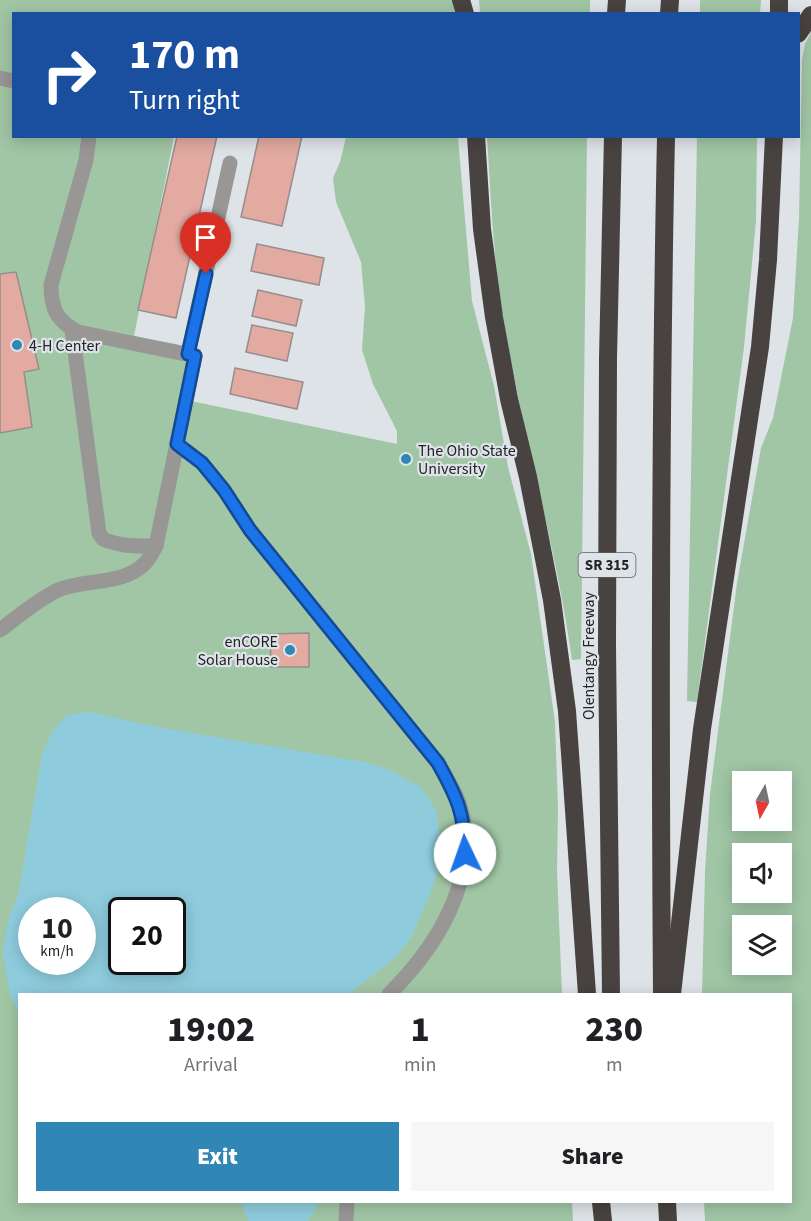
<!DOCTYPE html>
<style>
:root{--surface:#fff;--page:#f6f6f6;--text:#202124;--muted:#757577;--accent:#3087b6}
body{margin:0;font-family:"Source Sans 3",sans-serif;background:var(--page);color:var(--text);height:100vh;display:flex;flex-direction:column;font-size:22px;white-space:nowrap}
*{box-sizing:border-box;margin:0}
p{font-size:20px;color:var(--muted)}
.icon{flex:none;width:33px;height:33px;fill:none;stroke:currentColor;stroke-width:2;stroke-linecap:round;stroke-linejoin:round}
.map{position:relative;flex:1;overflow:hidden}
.sheet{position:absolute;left:18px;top:993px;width:774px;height:210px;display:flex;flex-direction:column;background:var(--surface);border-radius:0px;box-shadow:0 3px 15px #0003}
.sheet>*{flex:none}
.banner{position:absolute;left:12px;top:12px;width:788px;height:126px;border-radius:0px;box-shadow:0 3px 15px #0003;background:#1a4fa0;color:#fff;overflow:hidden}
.needle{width:39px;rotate:189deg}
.controls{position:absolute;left:732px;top:771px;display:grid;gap:12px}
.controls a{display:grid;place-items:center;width:60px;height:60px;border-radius:0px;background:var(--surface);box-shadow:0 3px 15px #0003;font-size:30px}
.speed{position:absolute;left:18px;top:897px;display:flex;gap:12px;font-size:30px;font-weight:700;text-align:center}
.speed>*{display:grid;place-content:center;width:78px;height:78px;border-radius:50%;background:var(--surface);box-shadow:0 3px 15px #0003;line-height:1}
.speed small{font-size:15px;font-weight:400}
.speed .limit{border:3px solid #111;border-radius:9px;background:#fff;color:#111}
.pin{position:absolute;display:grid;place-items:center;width:51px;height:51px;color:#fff;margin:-62px -26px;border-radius:50% 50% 50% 0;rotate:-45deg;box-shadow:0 0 6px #0007}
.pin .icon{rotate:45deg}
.me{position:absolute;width:66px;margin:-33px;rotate:357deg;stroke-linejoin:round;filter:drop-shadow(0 0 4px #0008)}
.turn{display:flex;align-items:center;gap:21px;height:126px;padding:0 18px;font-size:27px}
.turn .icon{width:78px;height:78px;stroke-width:2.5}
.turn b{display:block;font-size:42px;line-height:51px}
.eta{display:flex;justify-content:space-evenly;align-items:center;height:102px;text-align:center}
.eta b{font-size:36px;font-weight:800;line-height:42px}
.action{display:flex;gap:12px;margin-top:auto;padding:12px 18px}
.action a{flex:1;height:69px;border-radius:0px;background:var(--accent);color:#fff;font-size:24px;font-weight:800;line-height:69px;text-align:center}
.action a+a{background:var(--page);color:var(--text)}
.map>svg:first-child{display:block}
.green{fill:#a0c6a5;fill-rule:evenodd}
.water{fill:#8eccdd;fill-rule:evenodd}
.building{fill:#e2aaa0;stroke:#958e8d;stroke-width:1.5}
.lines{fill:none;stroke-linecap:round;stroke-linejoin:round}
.minor{stroke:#999795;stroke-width:15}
.highway{stroke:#484340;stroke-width:18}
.route-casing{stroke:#114b97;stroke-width:15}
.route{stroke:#1a73e8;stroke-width:10}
.poi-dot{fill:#3087b6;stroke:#dee3e8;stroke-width:2}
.labels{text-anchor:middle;stroke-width:4.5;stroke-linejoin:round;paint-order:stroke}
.shield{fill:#dee3e8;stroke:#5a5d60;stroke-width:1.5}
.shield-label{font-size:15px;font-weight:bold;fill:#222426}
.poi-label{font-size:16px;fill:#222426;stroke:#dee3e8;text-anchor:start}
.street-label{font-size:16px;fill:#222426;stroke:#dee3e8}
</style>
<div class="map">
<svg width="811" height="1221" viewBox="0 0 811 1221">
<rect width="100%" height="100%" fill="#dee3e8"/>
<g class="green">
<path d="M0,0H452L455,13L14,14V136L174,137L134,336L201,349L191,401L397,444V431L373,384L362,350L365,306L361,262L336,202L333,178L340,162L346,137H458L472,301L494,386L508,467L531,554L555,722L558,807L557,871L562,994H20V1202H572L573,1221H0ZM32,910H82V962H32ZM122,910H172V962H122Z"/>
<polygon points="479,0 590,0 590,13 480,13"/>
<polygon points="700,0 761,0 760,13 700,13"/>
<path d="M811,32V1221H705L704,1202H790V994H702L705,872L710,794L737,583L761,448L773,418L793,318L799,218L802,60L805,44ZM742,782H782V820H742ZM742,854H782V892H742ZM742,926H782V964H742Z"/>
<path d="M487,137H587L581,659L572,660C556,545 522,433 503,317C493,258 491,197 487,137Z"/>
<polygon points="697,137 757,137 756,221 744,347 697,702 687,701"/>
</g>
<g class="water">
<path d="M89,712L162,728L364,762L390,770L422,788L436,811L443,852L431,892L411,938L397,956L349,994H20L19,1015L10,993L3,954L8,921L19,892L42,755L53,730L67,715ZM32,910H82V962H32ZM122,910H172V962H122Z"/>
<polygon points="241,1202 318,1202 317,1206 308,1221 248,1221"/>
</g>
<g class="building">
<polygon points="177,136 217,136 176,318 138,310"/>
<polygon points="259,136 302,136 282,226 241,217"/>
<polygon points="257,244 324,258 319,285 251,271"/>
<polygon points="16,272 39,369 24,372 32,427 0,433 0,274"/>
<polygon points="258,290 302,300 296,326 252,316"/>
<polygon points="252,325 293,333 287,361 246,352"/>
<polygon points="235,368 303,382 297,409 230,394"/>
<polygon points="309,633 309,667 271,667 270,634"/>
</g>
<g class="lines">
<g class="minor">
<polyline points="0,78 14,81"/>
<path d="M72,329L99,533L103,539C121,547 137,546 156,546"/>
<polyline points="188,354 230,163"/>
<path d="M177,444L202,463L224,490L250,530L438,763C447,779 458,795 462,813C478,881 436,948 389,994"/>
<path d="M0,630C19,616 37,600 58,590C86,578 125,586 146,562C150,558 153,551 156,546L195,356L78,332C57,321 51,309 51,285L86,160L89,136"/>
<polyline points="346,1221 347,1202"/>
</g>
<g class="highway">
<polyline points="461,0 465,14"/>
<polyline points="616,14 617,0"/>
<polyline points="669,14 670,0"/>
<polyline points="779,14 779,0"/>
<polyline points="798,34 811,15"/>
<polyline points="476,136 482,229 494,317 509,399 528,477 552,600 567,711 587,994"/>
<polyline points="611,994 607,646 608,358 613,136"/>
<path d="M662,994C660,708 660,423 666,136"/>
<polyline points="672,994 702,729 760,347 768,260 774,136"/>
<polyline points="601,1202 603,1221"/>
<polyline points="667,1202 668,1221"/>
</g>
</g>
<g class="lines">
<g class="route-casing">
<path id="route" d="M206,274L188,354L195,356L177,444L202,463L224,490L250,530L438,763C457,797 465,814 465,854"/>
</g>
<use href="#route" class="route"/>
</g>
<g class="poi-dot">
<circle cx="17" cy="345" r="6"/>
<circle cx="406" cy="459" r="6"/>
<circle cx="290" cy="650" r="6"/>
</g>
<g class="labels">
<rect class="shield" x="578.5" y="553" width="57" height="24" rx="4.5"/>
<g class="shield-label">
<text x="607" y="570">SR 315</text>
</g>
<g class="poi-label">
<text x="29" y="351">4-H Center</text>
<text x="418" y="456">The Ohio State<tspan x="418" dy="18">University</tspan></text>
<text x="278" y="647" text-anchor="end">enCORE<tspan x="278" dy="18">Solar House</tspan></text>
</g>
<g class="street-label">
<text transform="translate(588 656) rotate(-90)" y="6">Olentangy Freeway</text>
</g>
</g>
</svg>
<div class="controls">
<a><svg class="needle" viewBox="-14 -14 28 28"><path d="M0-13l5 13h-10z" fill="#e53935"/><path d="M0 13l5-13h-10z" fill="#757577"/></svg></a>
<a><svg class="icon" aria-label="sound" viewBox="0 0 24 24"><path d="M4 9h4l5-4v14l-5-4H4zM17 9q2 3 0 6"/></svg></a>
<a><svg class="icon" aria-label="layers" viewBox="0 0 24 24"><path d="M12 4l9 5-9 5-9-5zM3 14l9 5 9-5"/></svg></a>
</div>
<div class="speed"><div>10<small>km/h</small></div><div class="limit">20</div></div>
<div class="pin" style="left:206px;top:274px;background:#d93025"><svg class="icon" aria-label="arrive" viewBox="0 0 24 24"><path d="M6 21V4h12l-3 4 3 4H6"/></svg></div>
<svg class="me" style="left:465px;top:854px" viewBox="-20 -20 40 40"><circle r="19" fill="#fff"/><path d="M0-13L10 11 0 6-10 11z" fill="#1a73e8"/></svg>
<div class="banner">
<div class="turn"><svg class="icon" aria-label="right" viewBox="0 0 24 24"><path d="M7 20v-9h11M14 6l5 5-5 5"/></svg><div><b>170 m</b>Turn right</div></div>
</div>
<section class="sheet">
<div class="eta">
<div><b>19:02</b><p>Arrival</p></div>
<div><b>1</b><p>min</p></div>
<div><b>230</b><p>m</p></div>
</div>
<div class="action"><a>Exit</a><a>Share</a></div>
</section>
</div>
